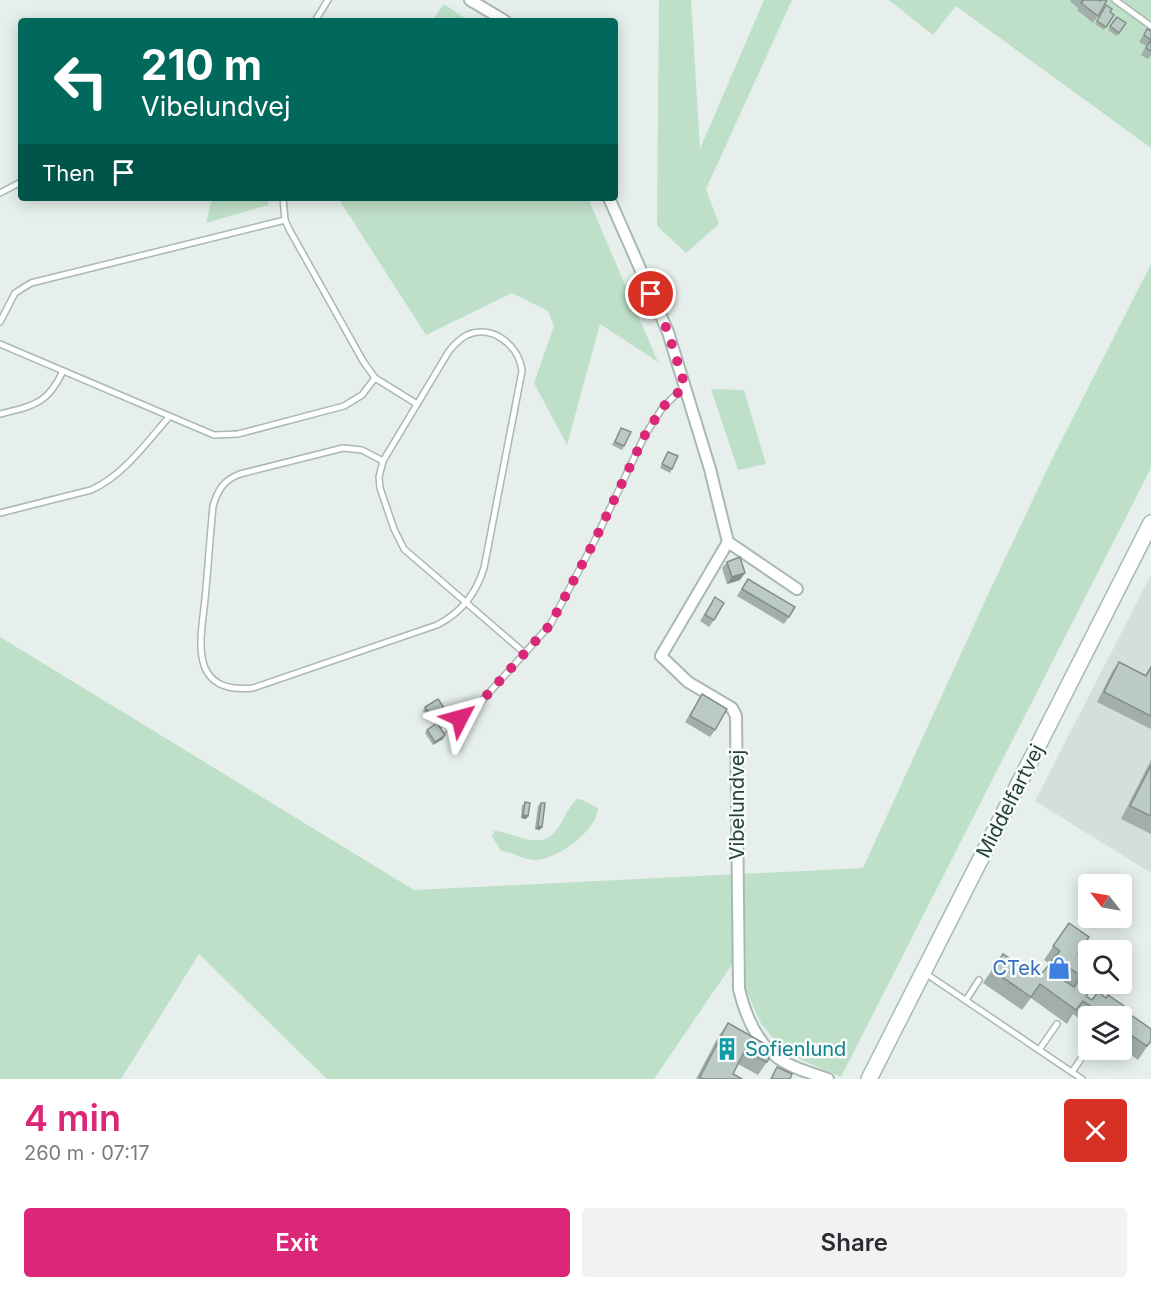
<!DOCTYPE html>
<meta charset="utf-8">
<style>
:root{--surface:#fff;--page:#f2f2f3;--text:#2b2b33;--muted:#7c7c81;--accent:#db2777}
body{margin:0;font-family:Inter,sans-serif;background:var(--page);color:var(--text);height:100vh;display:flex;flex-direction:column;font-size:22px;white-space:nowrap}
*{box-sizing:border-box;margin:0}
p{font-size:20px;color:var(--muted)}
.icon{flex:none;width:33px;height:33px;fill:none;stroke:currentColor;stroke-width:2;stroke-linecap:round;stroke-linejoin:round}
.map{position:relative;height:1079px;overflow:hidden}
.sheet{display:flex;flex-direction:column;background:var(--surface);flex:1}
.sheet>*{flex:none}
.top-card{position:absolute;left:18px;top:18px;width:600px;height:183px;border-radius:6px;box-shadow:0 3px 15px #0003;background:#00695c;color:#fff;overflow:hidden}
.needle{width:39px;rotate:301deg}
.buttons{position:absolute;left:1078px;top:874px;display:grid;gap:12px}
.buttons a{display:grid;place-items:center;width:54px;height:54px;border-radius:6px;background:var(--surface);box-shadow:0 3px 15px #0003;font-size:30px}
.pin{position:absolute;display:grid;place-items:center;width:51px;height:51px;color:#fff;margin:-26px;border:3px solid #fff;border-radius:50%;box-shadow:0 2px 6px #0007}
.me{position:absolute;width:66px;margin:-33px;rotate:51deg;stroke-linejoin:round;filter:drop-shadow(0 0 4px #0008)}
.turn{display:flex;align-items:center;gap:21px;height:126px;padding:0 24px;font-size:27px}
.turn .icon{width:78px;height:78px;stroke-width:2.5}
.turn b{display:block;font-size:42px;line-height:51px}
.then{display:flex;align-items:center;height:57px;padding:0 24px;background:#0003;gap:12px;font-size:22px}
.round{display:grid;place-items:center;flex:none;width:63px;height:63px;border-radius:6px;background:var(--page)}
.head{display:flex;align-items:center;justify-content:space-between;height:102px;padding:0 24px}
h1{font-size:36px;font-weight:600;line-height:45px;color:var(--accent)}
.action{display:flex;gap:12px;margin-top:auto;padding:12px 24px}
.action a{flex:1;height:69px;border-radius:6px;background:var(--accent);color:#fff;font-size:24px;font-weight:600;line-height:69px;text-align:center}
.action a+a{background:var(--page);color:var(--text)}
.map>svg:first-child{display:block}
.built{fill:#d4dfda}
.green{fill:#bfe0c8}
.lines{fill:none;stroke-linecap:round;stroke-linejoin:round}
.lane-casing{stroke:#a8b8b2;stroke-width:8}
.street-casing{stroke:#a8b8b2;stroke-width:14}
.secondary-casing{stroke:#a4bbb3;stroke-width:18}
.lane{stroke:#fff;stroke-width:5}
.street{stroke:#fff;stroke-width:10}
.secondary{stroke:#fff;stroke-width:15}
.wall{fill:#a1aea9}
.shaded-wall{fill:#838d89}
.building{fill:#bbcac4;stroke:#838d89;stroke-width:1.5;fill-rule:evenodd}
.route{stroke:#db2777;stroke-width:10;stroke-dasharray:0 18}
.labels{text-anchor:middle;stroke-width:5;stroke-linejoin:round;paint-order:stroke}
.street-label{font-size:20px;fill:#24423a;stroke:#f7fbf9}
.shop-label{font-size:20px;fill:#366cbe;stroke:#f7fbf9;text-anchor:end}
.culture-label{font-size:20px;fill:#0d838f;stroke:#f7fbf9;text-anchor:start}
</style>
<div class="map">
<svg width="1151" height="1079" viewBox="0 0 1151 1079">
<rect width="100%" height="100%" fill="#e6efeb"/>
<polygon class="built" points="1151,575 1151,873 1035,801"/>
<g class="green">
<polygon points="659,0 691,0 700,149 764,0 792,0 706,189 719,224 686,253 657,226"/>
<polygon points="889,0 1151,0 1151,148 956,6 933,35"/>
<polygon points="444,4 469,21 432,21"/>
<polygon points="212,198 268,198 268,205 206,223"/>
<polygon points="338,198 588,198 658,362 600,324 567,445 534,383 554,326 548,311 512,293 426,335"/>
<polygon points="1151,264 1151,468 841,1077 785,1053 760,1022 745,987 746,954 733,963 654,1079 327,1079 199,954 121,1079 0,1079 0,637 414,890 863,868 991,588 1053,457"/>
<polygon points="711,389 744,390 766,464 738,470"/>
<path d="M577,799L583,800L598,808C598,830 555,862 533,860C522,859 512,852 501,851L492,836L494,831C510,831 537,850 553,834C563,824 566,809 577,799Z"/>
</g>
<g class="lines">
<g class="lane-casing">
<g id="lane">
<polyline points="1115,0 1151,26"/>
<polyline points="315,21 328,0"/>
<polyline points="0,193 21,182"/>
<polyline points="283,198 285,220 289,229 363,361 375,378 417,404"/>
<polyline points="0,322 15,293 31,283 285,220"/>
<polyline points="0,344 214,435 238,434 344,406 362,395 375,378"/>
<path d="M0,414C33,406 48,404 63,371"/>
<path d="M383,461L362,450L343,448L240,474C224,480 218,489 213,506C210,537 208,568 205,599C203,620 197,648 205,668C214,688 234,690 253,688L437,625C461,613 476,594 484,568L522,371C519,345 492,324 467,335C459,339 454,345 449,351L383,461L379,477L380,488L394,529L404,549L521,650L525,653"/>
<path d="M0,513L91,490C123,476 146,443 169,417"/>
<polyline points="442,731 478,705 550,625 594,542 645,435 663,407 684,387"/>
<polyline points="925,973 1082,1079"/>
<polyline points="966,1000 979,980"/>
<polyline points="1039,1050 1057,1024"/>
<polyline points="1072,1072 1089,1047"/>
</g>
</g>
<g class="street-casing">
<g id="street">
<polyline points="470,0 505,21"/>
<polyline points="609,198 668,332 710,469 728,542 797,589"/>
<path d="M728,542L661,656L688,682L732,708L736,716L739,989C746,1018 759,1050 788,1064C801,1071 815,1074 828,1079"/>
</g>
</g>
<g class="secondary-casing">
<polyline id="secondary" points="869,1079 1151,523"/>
</g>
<use href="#lane" class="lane"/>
<use href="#street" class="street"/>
<use href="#secondary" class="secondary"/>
</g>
<g class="wall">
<polygon points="1071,0 1098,0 1100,1 1098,16 1093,23 1077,10 1078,8 1070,1"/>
<polygon points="1104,9 1114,15 1104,30 1095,24"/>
<polygon points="1117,17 1126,23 1117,36 1108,30"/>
<polygon points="1147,29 1151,31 1151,55 1148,59 1141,55 1146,46 1139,42"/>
<polygon points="621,428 624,446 622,450 612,445"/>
<polygon points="668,452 672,469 670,473 660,468"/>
<polygon points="727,562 740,580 727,584 722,568"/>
<polygon points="748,579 789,617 784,624 737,596"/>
<polygon points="715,597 714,620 709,627 700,621"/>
<polygon points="1119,662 1145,675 1151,666 1151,729 1097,702 1112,672"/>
<polygon points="702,694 715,730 710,737 685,722"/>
<polygon points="425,707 444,708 441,711 428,719 423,711"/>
<polygon points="427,730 443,739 433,745 425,733"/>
<polygon points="1151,760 1151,834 1121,819"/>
<polygon points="525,802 528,816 526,819 521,818 522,806"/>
<polygon points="541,803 540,830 535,829 538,806"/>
<polygon points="1069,923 1078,953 1086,996 1092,1000 1128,1013 1151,1041 1138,1060 1122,1048 1122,1017 1089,1017 1089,1030 1085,1027 1087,1024 1073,1014 1067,1024 1031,998 1022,1010 983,983 1003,954 1039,977 1050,964 1044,960"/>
<polygon points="728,1023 767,1062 758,1075 738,1064 733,1074 742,1079 696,1079 718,1037"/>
</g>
<g class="shaded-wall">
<polygon points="745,573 740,580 727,584 732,577"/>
<polygon points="444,708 441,711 428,719 431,716"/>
<polygon points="445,735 443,739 433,745 435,742"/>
<polygon points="523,815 528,816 526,819 521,818"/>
<polygon points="538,826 542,827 540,830 535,829"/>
</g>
<g class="building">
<polygon points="1082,0 1098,0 1100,1 1100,0 1107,0 1098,16 1081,3 1083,1"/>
<polygon points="1106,5 1112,9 1110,12 1114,15 1106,27 1097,21"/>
<polygon points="1117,17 1126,23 1119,33 1110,26"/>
<polygon points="1147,29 1151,31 1151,51 1146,48 1151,40 1144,35"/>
<polygon points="621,428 631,432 624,446 615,442"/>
<polygon points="668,452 678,456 672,469 662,464"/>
<polygon points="740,557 745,573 732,577 727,562"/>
<polygon points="748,579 795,607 789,617 742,589"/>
<polygon points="715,597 724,603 714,620 705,615"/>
<polygon points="1119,662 1146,676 1151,667 1151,716 1104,692"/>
<polygon points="702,694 727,709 715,730 690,716"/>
<polygon points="438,699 444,708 431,716 425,707"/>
<polygon points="437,723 445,735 435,742 427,730"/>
<polygon points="1151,765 1151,816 1130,806"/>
<polygon points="525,802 530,803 528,816 523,815"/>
<polygon points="541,803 545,803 542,827 538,826"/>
<path d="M1069,923L1089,937L1078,953L1089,961V984H1094L1086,996L1092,1000L1098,992L1106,998L1108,995L1130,1010L1128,1013L1151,1029V1041L1147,1046L1122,1029V1017H1099L1095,1014L1097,1011L1083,1001L1076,1010L1040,984L1031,997L992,970L1003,954L1039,977L1060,951L1053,946ZM1068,967L1081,976L1074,987L1060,978Z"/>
<polygon points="728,1023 774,1049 767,1062 745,1050 733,1074 742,1079 703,1079 700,1077"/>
<polygon points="777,1067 792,1074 790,1079 771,1079"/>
</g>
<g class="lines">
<polyline class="route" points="460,718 478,705 550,625 594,542 645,435 663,407 685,386 668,332 651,294"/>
</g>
<defs>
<g id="shop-bare" transform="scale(1.8)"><path d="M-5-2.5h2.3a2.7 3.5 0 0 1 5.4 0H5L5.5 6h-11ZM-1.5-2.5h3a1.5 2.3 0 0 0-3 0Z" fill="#3f7fe0" stroke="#f7fbf9" stroke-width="2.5" paint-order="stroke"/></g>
<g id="building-bare" transform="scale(1.8)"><path d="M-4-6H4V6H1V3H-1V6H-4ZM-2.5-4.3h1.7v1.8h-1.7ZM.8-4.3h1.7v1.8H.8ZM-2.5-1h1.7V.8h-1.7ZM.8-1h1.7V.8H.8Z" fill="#0f9aa8" stroke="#f7fbf9" stroke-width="2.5" paint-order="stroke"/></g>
</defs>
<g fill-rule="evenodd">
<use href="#shop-bare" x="1059" y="968"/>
<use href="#building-bare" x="727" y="1049"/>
</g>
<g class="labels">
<g class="street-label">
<text transform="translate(1010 801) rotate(-63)" y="7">Middelfartvej</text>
<text transform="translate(737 805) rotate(-90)" y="7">Vibelundvej</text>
</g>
<g class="shop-label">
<text x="1041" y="975">CTek</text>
</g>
<g class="culture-label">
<text x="745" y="1056">Sofienlund</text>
</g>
</g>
</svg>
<div class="buttons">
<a><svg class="needle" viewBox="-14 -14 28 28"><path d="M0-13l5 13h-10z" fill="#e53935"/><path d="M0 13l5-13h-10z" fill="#7c7c81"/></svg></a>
<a><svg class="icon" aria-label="search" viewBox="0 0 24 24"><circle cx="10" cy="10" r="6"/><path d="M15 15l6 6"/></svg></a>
<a><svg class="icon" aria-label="layers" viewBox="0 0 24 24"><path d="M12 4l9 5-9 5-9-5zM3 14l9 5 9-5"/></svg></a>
</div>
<div class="pin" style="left:651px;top:294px;background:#d93025"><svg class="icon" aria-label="arrive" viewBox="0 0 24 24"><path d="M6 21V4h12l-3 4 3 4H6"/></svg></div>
<svg class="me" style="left:460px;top:718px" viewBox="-20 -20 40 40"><path d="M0-17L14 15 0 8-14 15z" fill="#db2777" stroke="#fff" stroke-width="4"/></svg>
<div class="top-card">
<div class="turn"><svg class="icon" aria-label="left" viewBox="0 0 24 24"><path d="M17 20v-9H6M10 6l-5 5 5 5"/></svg><div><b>210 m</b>Vibelundvej</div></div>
<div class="then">Then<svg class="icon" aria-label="arrive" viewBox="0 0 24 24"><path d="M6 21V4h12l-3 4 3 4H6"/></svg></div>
</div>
</div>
<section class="sheet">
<div class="head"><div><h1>4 min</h1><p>260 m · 07:17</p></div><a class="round" style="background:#d93025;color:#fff"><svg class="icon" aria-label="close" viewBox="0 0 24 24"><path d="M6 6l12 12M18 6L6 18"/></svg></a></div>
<div class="action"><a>Exit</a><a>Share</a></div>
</section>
